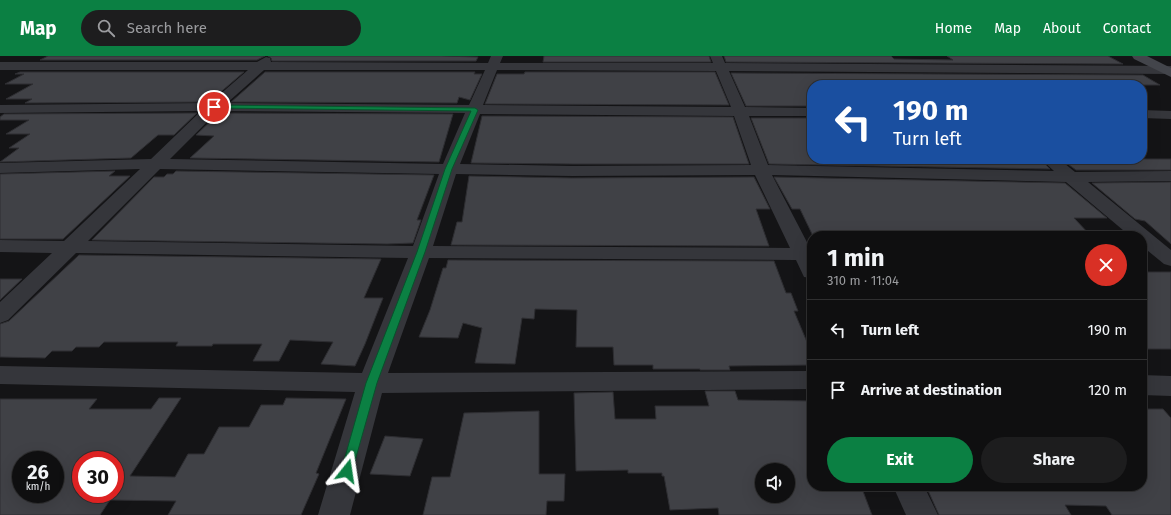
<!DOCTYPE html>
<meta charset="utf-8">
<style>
:root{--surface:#0f0f10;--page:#1d1d1e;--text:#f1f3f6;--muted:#9b9c9f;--line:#2f2f30;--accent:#0b8043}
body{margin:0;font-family:"Fira Sans",sans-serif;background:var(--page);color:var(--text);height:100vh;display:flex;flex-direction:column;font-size:15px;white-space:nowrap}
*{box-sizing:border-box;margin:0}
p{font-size:13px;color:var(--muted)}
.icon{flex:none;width:22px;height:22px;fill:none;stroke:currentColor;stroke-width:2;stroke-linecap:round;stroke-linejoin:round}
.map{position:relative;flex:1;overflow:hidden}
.drawer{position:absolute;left:807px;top:175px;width:340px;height:260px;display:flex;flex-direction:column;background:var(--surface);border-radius:16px;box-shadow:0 4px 16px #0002,0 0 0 1px var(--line)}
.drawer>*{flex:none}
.guide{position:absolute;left:807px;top:24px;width:340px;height:84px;border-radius:16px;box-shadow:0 4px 16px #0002,0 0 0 1px var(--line);background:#1a4fa0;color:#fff;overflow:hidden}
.tools{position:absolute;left:755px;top:407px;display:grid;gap:8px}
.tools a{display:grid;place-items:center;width:40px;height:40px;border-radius:50%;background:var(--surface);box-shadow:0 4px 16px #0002,0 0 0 1px var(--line);font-size:20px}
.speed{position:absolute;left:12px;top:395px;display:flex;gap:8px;font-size:20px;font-weight:700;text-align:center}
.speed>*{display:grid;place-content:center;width:52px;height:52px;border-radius:50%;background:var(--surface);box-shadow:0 4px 16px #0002,0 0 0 1px var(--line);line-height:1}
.speed small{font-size:10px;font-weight:400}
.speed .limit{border:6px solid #d22;background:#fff;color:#111}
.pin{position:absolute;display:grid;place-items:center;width:34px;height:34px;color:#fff;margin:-17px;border:2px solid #fff;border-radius:50%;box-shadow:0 1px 4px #0007}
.me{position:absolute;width:44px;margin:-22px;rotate:15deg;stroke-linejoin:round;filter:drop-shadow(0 0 3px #0008)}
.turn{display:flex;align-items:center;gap:14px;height:84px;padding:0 20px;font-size:18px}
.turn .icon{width:52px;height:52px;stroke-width:2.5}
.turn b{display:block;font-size:28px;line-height:34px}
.round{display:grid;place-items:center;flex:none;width:42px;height:42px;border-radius:21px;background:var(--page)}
.headline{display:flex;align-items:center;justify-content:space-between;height:68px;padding:0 20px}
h1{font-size:24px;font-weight:700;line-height:30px}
.primary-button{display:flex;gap:8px;margin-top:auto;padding:8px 20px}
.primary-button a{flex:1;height:46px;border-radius:24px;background:var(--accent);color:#fff;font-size:16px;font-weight:700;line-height:46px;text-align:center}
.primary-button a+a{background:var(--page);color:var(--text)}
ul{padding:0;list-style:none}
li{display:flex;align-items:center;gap:12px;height:60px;padding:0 20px;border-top:1px solid var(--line)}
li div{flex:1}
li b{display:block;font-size:15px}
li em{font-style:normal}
header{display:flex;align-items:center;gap:24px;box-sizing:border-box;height:56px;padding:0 20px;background:var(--accent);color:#fff}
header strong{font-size:19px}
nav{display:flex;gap:22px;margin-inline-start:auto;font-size:14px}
.search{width:280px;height:36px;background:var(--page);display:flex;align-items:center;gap:10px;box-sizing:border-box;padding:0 14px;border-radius:22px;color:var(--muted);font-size:15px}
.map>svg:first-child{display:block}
.building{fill:#404146;stroke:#2e2e32;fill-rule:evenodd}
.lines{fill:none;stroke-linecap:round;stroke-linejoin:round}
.street{fill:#35363b;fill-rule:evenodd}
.secondary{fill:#43454b;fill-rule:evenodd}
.route{fill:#0b8043;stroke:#07532c}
</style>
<header>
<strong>Map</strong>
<div class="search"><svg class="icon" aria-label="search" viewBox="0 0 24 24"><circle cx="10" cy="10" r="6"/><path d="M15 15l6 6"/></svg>Search here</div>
<nav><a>Home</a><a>Map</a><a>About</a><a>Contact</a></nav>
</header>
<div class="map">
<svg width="1171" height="459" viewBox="0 0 1171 459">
<rect width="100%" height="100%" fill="#141416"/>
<g class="building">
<polygon points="48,0 265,0 257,4 40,4"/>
<polygon points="268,0 442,0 478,1 476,5 272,5 271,2"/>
<polygon points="544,0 709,0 711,6 543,6"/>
<polygon points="724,0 891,0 894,3 953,4 947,0 1108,0 1123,8 726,6"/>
<polygon points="20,16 244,16 209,46 25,47 32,43 6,43 33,28 5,28 24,18 15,18"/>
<polygon points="265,16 475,16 474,18 482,18 470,44 459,41 457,47 231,46"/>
<polygon points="525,16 715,16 729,49 485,48 497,18 524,18"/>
<polygon points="731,17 1143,19 1160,29 812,29 812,50 746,50"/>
<polygon points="197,57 174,79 158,79 131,102 0,106 19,92 9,92 30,78 6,78 29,64 0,64 0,61 4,58"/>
<polygon points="219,57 453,58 439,106 190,102 214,80 196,79"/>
<polygon points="482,60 733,61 749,108 572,108 471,107"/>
<polygon points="751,62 812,62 812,103 1040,103 1050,113 769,108"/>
<polygon points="1061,103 1171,103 1171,114 1076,114"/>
<polygon points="115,115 109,120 130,120 63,183 0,183 0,118"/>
<polygon points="176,115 434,119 417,164 421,164 413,187 387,188 92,184 154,121 164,121 167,118 173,118"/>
<polygon points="469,120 572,122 754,121 770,153 756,153 769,190 451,189 457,166 462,166"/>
<polygon points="774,121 1065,127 1107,162 1074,162 1091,180 813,180 800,153 792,153"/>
<polygon points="1171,126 1171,188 1145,165 1135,163 1092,127"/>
<polygon points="79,199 381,203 364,242 383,242 365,288 355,310 321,308 333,286 290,284 279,305 253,305 262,288 213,288 212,290 176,290 178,286 104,286 99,291 76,291 72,295 52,295 45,302 0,301 0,268 9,265"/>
<polygon points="448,204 774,205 786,237 791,237 798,255 794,255 812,298 812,309 729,310 730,314 700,314 700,313 653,313 653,309 614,309 613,291 576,291 577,254 535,253 534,263 522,262 515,308 475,307 482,272 463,267 458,282 419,281 430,254 443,212 446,212"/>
<rect x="1142" y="216" width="29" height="77"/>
<polygon points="0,223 22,223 0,244"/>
<path d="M705,335H735L738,344L812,345V430H861L872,459H719L718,452L670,454L664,420H662V417H628V414L576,415L574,337L613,336L615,363H656L655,350H709ZM762,414H788V440H762Z"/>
<path d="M159,342H181L130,420L175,421L188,398H204L219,371H249L261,349H283L286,342L346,343L316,417L319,418L301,459H168L176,445L110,444L100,459H0V343H97L89,353H151ZM21,404H55V438H21ZM81,404H115V438H81Z"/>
<polygon points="1142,353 1163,353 1171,362 1171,459 1112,459 1106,450 1065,449 1071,459 939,459 926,430 1142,430"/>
<polygon points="539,355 539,418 565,418 564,445 547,445 546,459 423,459 432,421 450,421 464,357"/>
<polygon points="385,380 423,383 410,420 370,418"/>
</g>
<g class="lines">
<g class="street">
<path d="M491,0H503L500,7H713L710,0H722L725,7L1171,10V18L729,15L745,51L812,52V60H749L768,109L1054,115L1041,103H1059L1075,116L1171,115V125L1088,126L1171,194V210L1164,208L1142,190V180H1130L1066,126L772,119L810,192H812V222L804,221L796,204L429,202L388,317L812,315V333L382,337L350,459H318L355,336L0,328V310L362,317L408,202L76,197L8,264L0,267V246L52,197L0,196V184L64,185L140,113L0,117V107L151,103L201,55L0,57V49L210,47L248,14H0V6H257L266,1L270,2L271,6L488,7ZM264,14H485L469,49L227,47ZM497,14L716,15L731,51L483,49ZM218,55L465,57L443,108L170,103ZM480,58L734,60L751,109L572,110L460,108ZM160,113L439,118L413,190L88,185ZM456,118L572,120L755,119L790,192L433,190Z"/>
<polygon points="1142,54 1171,55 1171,63 1142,62"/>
<polygon points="1142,319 1171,320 1171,340 1142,339"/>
<polygon points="893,430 924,430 938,459 906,459"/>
</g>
<polygon class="secondary" points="1132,0 1147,0 1171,12 1171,21 1134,3"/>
</g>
<polygon class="route" points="214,49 475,52 478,54 452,113 425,196 377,327 351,419 347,420 342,419 341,415 366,327 417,196 445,113 471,55 212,52 212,50"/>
</svg>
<div class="tools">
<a><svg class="icon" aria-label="sound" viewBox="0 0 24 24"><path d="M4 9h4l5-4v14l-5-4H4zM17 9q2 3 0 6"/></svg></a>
</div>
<div class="speed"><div>26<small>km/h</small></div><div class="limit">30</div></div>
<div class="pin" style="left:214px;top:51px;background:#d93025"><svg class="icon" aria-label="arrive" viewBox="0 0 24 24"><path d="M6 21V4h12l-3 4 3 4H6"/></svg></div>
<svg class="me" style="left:347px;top:415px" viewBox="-20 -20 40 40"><path d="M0-17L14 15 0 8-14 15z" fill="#0b8043" stroke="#fff" stroke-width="4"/></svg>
<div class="guide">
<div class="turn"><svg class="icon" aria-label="left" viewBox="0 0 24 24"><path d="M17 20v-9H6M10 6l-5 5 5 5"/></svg><div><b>190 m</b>Turn left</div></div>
</div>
<section class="drawer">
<div class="headline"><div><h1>1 min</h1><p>310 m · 11:04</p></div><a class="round" style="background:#d93025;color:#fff"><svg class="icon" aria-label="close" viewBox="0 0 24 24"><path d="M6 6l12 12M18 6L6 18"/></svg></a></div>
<ul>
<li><svg class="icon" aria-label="left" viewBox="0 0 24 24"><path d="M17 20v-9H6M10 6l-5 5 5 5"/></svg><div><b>Turn left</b></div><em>190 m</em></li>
<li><svg class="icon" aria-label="arrive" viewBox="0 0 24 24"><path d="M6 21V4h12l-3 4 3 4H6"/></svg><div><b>Arrive at destination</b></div><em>120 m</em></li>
</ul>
<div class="primary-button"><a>Exit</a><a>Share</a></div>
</section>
</div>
